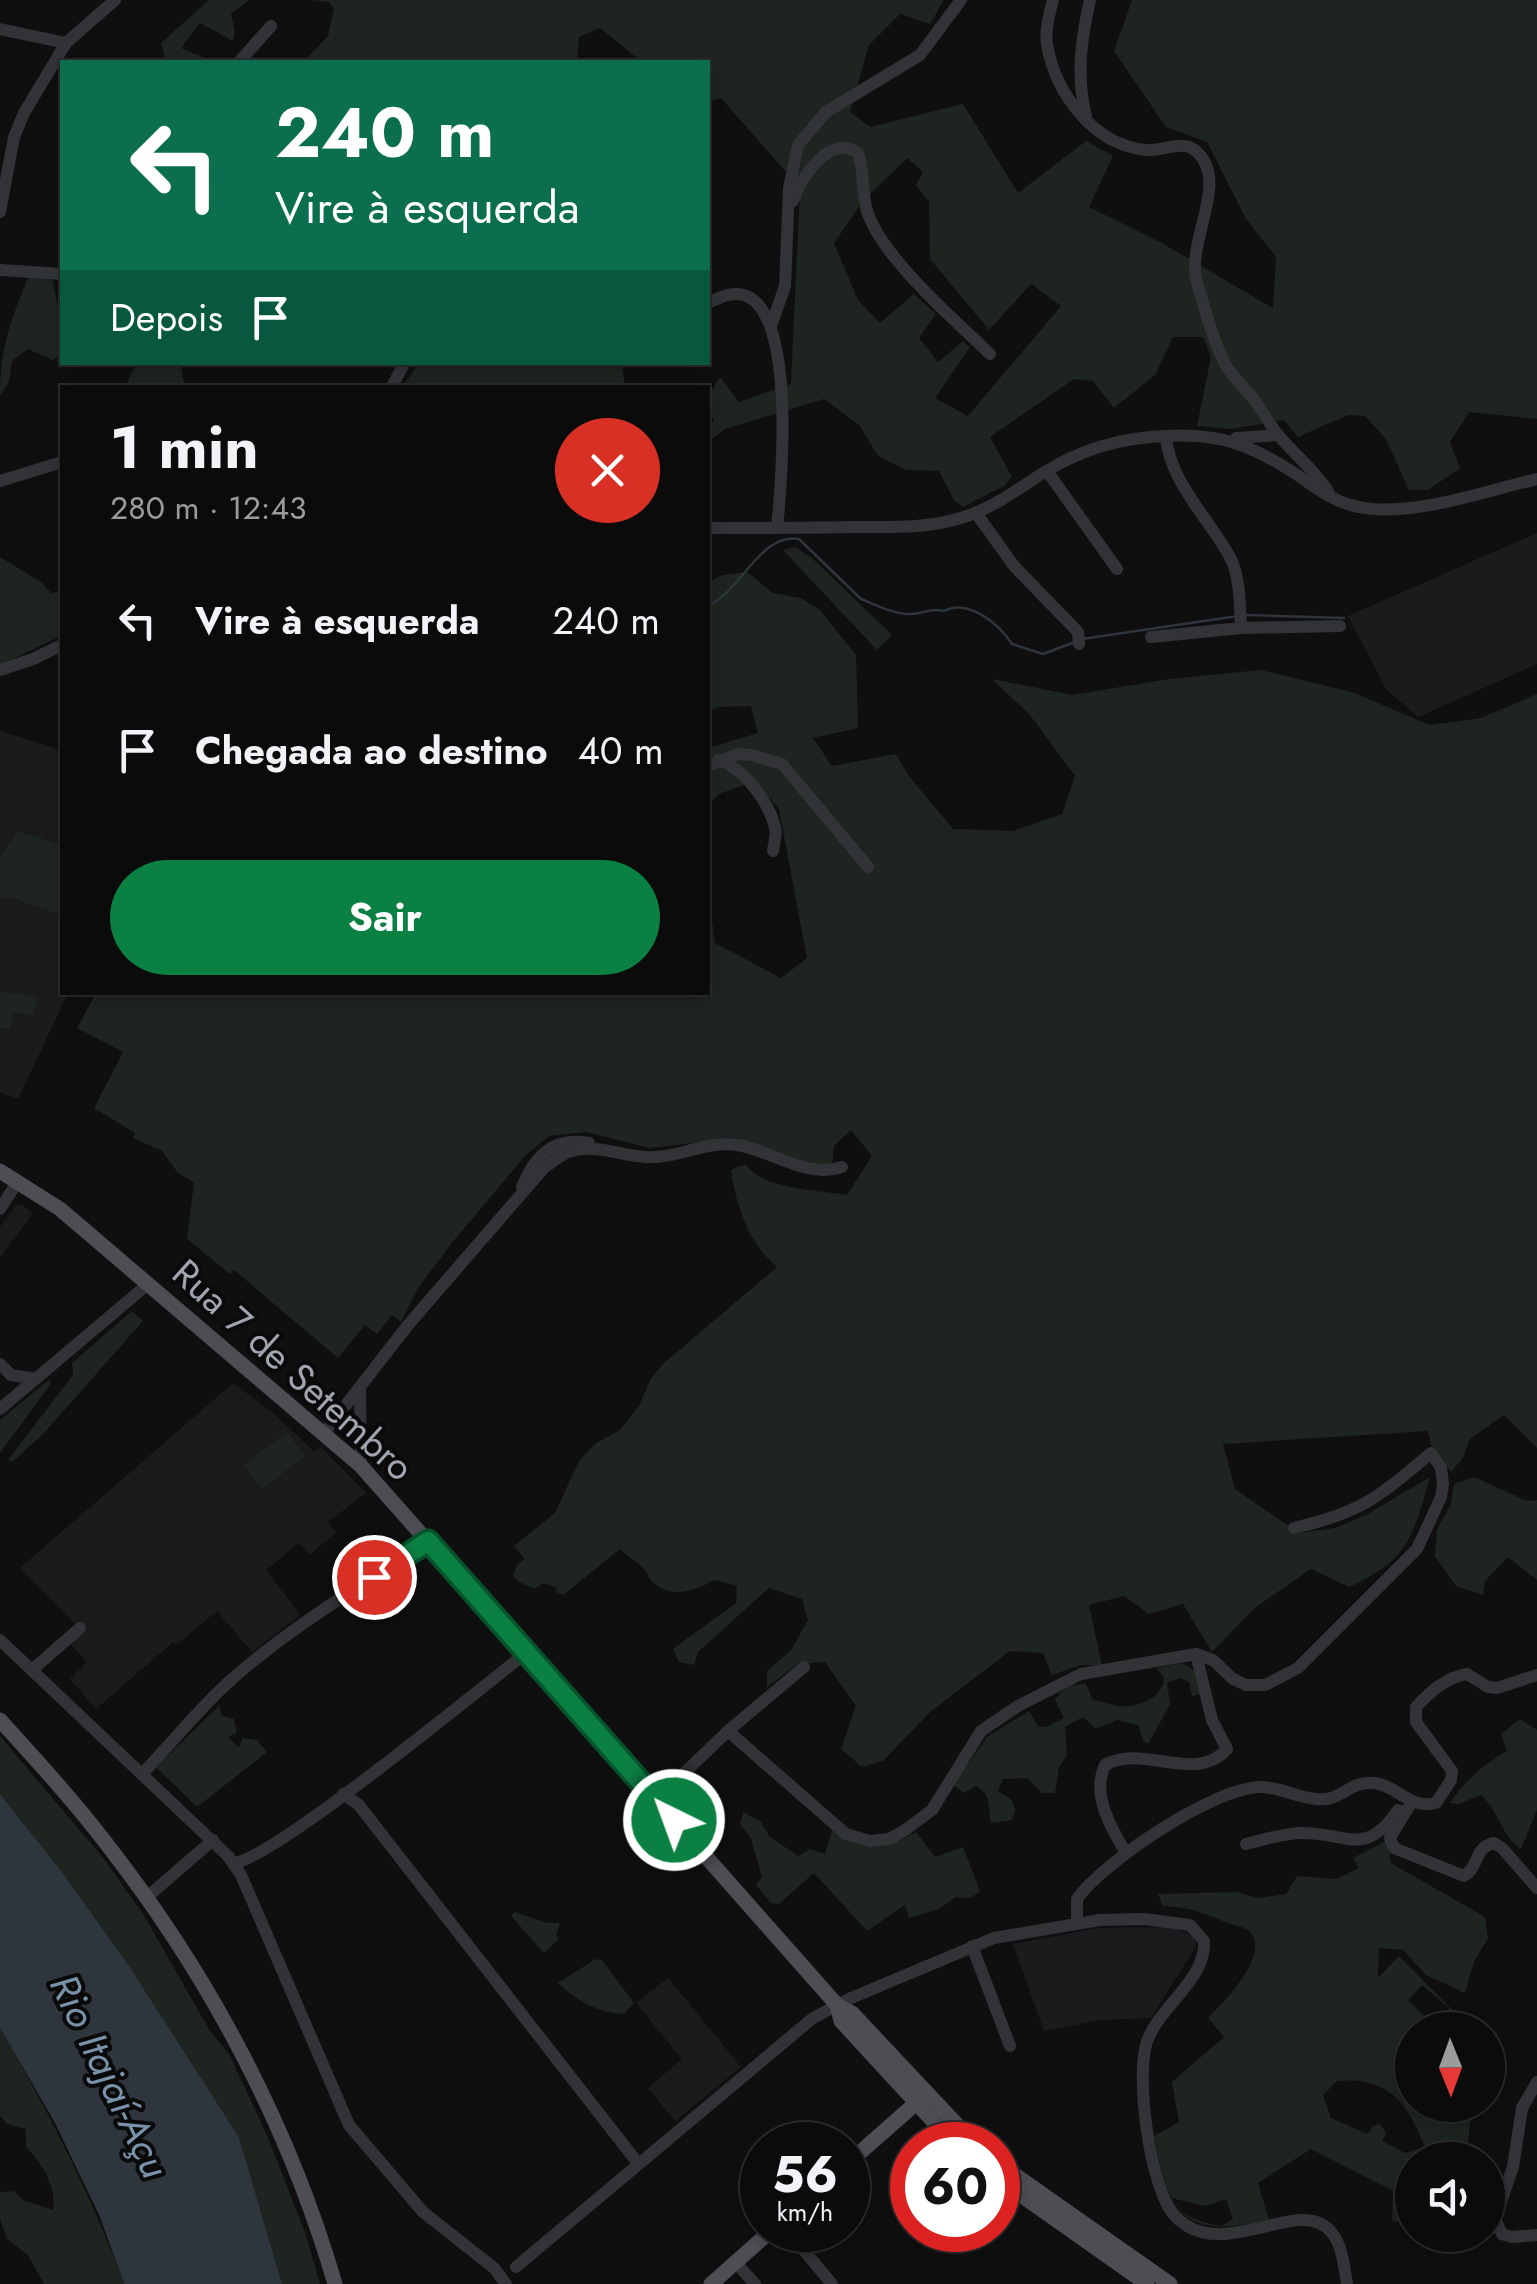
<!DOCTYPE html>
<html lang="pt">
<meta charset="utf-8">
<style>
:root{--surface:#0b0b0c;--page:#141415;--text:#f1f3f6;--muted:#9a9b9d;--line:#2b2b2d;--accent:#0b8043}
body{margin:0;font-family:Jost,sans-serif;background:var(--page);color:var(--text);height:100vh;display:flex;flex-direction:column;font-size:38px;white-space:nowrap}
*{box-sizing:border-box;margin:0}
p{font-size:32px;color:var(--muted)}
.icon{flex:none;width:55px;height:55px;fill:none;stroke:currentColor;stroke-width:2;stroke-linecap:round;stroke-linejoin:round}
.map{position:relative;flex:1;overflow:hidden}
.drawer{position:absolute;left:60px;top:385px;width:650px;height:610px;display:flex;flex-direction:column;background:var(--surface);border-radius:0px;box-shadow:0 5px 15px #0003,0 0 0 2px var(--line)}
.drawer>*{flex:none}
.banner{position:absolute;left:60px;top:60px;width:650px;height:305px;border-radius:0px;box-shadow:0 5px 15px #0003,0 0 0 2px var(--line);background:#0b6e4f;color:#fff;overflow:hidden}
.needle{width:65px;rotate:179deg}
.buttons{position:absolute;left:1395px;top:2012px;display:grid;gap:20px}
.buttons a{display:grid;place-items:center;width:110px;height:110px;border-radius:50%;background:var(--surface);box-shadow:0 5px 15px #0003,0 0 0 2px var(--line);font-size:50px}
.speed{position:absolute;left:740px;top:2122px;display:flex;gap:20px;font-size:50px;font-weight:700;text-align:center}
.speed>*{display:grid;place-content:center;width:130px;height:130px;border-radius:50%;background:var(--surface);box-shadow:0 5px 15px #0003,0 0 0 2px var(--line);line-height:1}
.speed small{font-size:25px;font-weight:400}
.speed .limit{border:15px solid #d22;background:#fff;color:#111}
.pin{position:absolute;display:grid;place-items:center;width:85px;height:85px;color:#fff;margin:-42px;border:5px solid #fff;border-radius:50%;box-shadow:0 2px 10px #0007}
.me{position:absolute;width:110px;margin:-55px;rotate:318deg;stroke-linejoin:round;filter:drop-shadow(0 0 8px #0008)}
.turn{display:flex;align-items:center;gap:35px;height:210px;padding:0 50px;font-size:45px}
.turn .icon{width:130px;height:130px;stroke-width:2.5}
.turn b{display:block;font-size:70px;line-height:85px}
.then{display:flex;align-items:center;height:95px;padding:0 50px;background:#0003;gap:20px;font-size:38px}
.round{display:grid;place-items:center;flex:none;width:105px;height:105px;border-radius:52px;background:var(--page)}
.headline{display:flex;align-items:center;justify-content:space-between;height:170px;padding:0 50px}
h1{font-size:60px;font-weight:700;line-height:75px}
.cta{display:flex;gap:20px;margin-top:auto;padding:20px 50px}
.cta a{flex:1;height:115px;border-radius:60px;background:var(--accent);color:#fff;font-size:40px;font-weight:700;line-height:115px;text-align:center}
ul{padding:0;list-style:none}
li{display:flex;align-items:center;gap:30px;height:130px;padding:0 50px}
li div{flex:1}
li b{display:block;font-size:38px}
li em{font-style:normal}
.map>svg:first-child{display:block}
.built{fill:#1b1b1d}
.green{fill:#1e241f;fill-rule:evenodd}
.water{fill:#2e353c}
.lines{fill:none;stroke-linecap:round;stroke-linejoin:round}
.stream{stroke:#2e353c;stroke-width:2.5}
.minor{stroke:#323337;stroke-width:12}
.major{stroke:#4d4e54;stroke-width:15}
.route-casing{stroke:#07532c;stroke-width:25}
.route{stroke:#0b8043;stroke-width:18}
.labels{text-anchor:middle;stroke-width:8;stroke-linejoin:round;paint-order:stroke}
.street-label{font-size:38px;fill:#a1a5b0;stroke:#0a0a0b}
.water-label{font-size:40px;font-style:italic;fill:#7a92a9;stroke:#0a0a0b}
</style>
<div class="map">
<svg width="1537" height="2284" viewBox="0 0 1537 2284">
<rect width="100%" height="100%" fill="#0f0f10"/>
<g class="built">
<polygon points="1537,533 1537,664 1418,717 1386,689 1348,616"/>
<polygon points="0,731 55,748 62,755 62,844 19,831 0,858"/>
<polygon points="0,898 14,899 62,916 62,992 68,993 18,1099 0,1092"/>
<polygon points="16,1205 22,1205 33,1213 0,1257 0,1227"/>
<polygon points="233,1383 272,1412 314,1451 321,1447 366,1493 328,1522 336,1533 309,1555 299,1543 266,1570 300,1615 252,1652 217,1611 176,1645 173,1642 96,1709 70,1679 87,1662 69,1643 83,1631 20,1568"/>
<polygon points="1167,1927 1186,1932 1195,1939 1196,1946 1151,2018 1100,2020 1044,2031 1013,1944 1098,1928"/>
<polygon points="668,1978 741,2067 675,2121 648,2088 682,2059 636,2003"/>
</g>
<g class="green">
<polygon points="209,0 249,0 231,14 235,32 233,41 200,23 181,48 214,62 166,62 161,43"/>
<path d="M311,0H944L930,24L900,14L869,45L850,112L871,127L963,104L1018,193L1086,141L1113,156L1089,207L1160,242L1273,308L1276,257L1246,219L1207,142L1166,127L1114,51L1132,0H1537V419L1469,412L1450,442L1460,468L1428,490H1409L1386,439L1365,416L1348,415L1298,437L1284,420L1231,429L1197,426L1211,357L1203,337H1173L1155,375L1114,408L1093,381L1074,379L990,437L1012,477L1004,486L963,507L954,500L939,471L906,470L878,456L859,425L824,399L725,429L708,442V426L714,420C703,402 710,393 720,377L739,402L791,384L800,188L721,98L708,102V62H642L600,28L579,37L577,62H303L328,36L334,9L329,2ZM907,158L923,172L916,185L929,202L930,259L989,330L1031,284L1061,306L968,416L935,398L970,347L963,341L938,362L919,338L936,314L914,294L880,323L858,300L834,243L863,201Z"/>
<path d="M37,277L53,280L58,309L62,310V354L52,360L28,349L12,361L9,381L0,396C0,348 10,322 28,278Z"/>
<polygon points="137,362 180,363 185,387 125,387"/>
<polygon points="419,363 622,363 625,387 402,387"/>
<polygon points="795,547 812,558 892,635 877,650 783,550"/>
<polygon points="0,557 42,583 51,593 62,591 62,626 57,638 0,665"/>
<path d="M747,572L773,593L801,598L819,609L856,655L858,728L813,738L832,766L896,754L908,775L953,829L1013,831L1062,814L1075,776L1030,715L992,679L1072,695L1169,679L1261,670L1352,692L1430,725L1481,718L1537,694V1448L1504,1415L1470,1439L1463,1458L1451,1472L1431,1445L1428,1431L1223,1444L1235,1489L1299,1533L1335,1528L1366,1515L1430,1477C1412,1538 1410,1559 1349,1587L1311,1569L1256,1607L1212,1652L1183,1604L1149,1614L1124,1596L1089,1605L1102,1665H1081L1052,1675L1043,1653L1010,1651L930,1712L883,1761L862,1767L841,1749L856,1706L825,1662L798,1664L767,1687V1671L791,1650L808,1620L802,1599L769,1588L698,1652L694,1665L679,1662L673,1649L736,1603L737,1586L714,1580C695,1591 672,1599 654,1583C649,1580 648,1574 645,1570C639,1562 627,1557 620,1549L563,1595L556,1592L557,1588L543,1583L535,1589L517,1581L513,1575L517,1565L525,1559L514,1546L555,1513L579,1461L596,1443L620,1430L639,1406L651,1378L663,1364L777,1267C749,1244 736,1206 731,1170L745,1164C764,1190 816,1190 847,1195L872,1156L851,1130L834,1146L832,1166L812,1165L737,1138L650,1148L586,1132L549,1136L526,1155L455,1239L418,1288L401,1322L392,1315L377,1334L365,1325L338,1358L234,1270L230,1274L187,1239L194,1182L178,1173L162,1151L133,1138L135,1133L94,1108L123,1052L77,1028L96,993L708,992V892L715,943L781,978L807,958L779,809L755,781L719,794L708,805V748L758,733L751,706L717,707L708,713V582L722,575Z"/>
<polygon points="18,831 62,844 62,916 14,899 0,898 0,858"/>
<polygon points="0,991 39,997 33,1015 14,1012 10,1029 0,1028"/>
<polygon points="132,1311 143,1321 43,1434 12,1462 8,1460 73,1375 72,1363"/>
<polygon points="50,1379 50,1385 0,1453 0,1420"/>
<polygon points="287,1432 305,1456 262,1489 244,1465"/>
<polygon points="1474,1477 1527,1501 1537,1500 1537,1580 1508,1557 1485,1581 1483,1595 1456,1586 1435,1557 1437,1529 1451,1504 1454,1484"/>
<path d="M1182,1663C1197,1669 1199,1679 1201,1694L1192,1696L1189,1682L1180,1678L1167,1683L1170,1704L1149,1743L1144,1742L1138,1725L1117,1720L1096,1729L1083,1717L1065,1727L1067,1755L1059,1767L1055,1793H1042L1027,1778L1003,1779L998,1791L1012,1800L1015,1810L1012,1820L991,1823C988,1807 992,1795 976,1786L964,1793L953,1785L988,1736L1029,1711L1038,1726L1046,1727L1064,1718L1055,1700C1062,1688 1072,1683 1086,1684L1093,1700C1103,1701 1110,1705 1118,1706C1138,1708 1164,1698 1164,1677L1156,1668Z"/>
<polygon points="219,1706 222,1716 234,1719 237,1733 228,1737 239,1747 243,1738 257,1740 267,1752 197,1807 156,1767"/>
<path d="M1520,1719L1537,1730V1810L1521,1849C1500,1835 1501,1813 1481,1795L1459,1804L1450,1803C1466,1779 1483,1765 1507,1751L1501,1734Z"/>
<polygon points="0,1736 104,1859 143,1914 210,2031 229,2054 267,2135 305,2232 320,2284 282,2284 239,2137 129,1966 63,1873 0,1794"/>
<path d="M743,1812L761,1822L769,1836L798,1856L810,1849L825,1854L832,1829C864,1852 881,1851 916,1832L935,1857L963,1847L980,1891L971,1898L956,1897L939,1909L909,1918L905,1905L867,1931L814,1873L779,1904L771,1903L756,1885L762,1877L751,1839L740,1824Z"/>
<path d="M1388,1840L1391,1863L1485,1917L1488,1938L1474,1962L1465,1993L1426,1975L1403,1950L1379,1948L1378,1978L1399,1956L1472,2030H1448L1449,2008L1422,1985L1408,2000L1439,2030H1412V2105H1472L1466,2160H1412V2224L1392,2221L1393,2191L1311,2149L1258,2183L1269,2220C1182,2240 1169,2214 1154,2136L1179,2122L1172,2082L1224,2037L1208,2018C1223,2003 1274,1952 1248,1930C1242,1926 1231,1925 1225,1922C1199,1911 1192,1908 1163,1906L1158,1894L1238,1892L1257,1898L1286,1894L1297,1876L1337,1879L1359,1868L1353,1858ZM1337,2081C1389,2076 1407,2103 1425,2147L1405,2153L1382,2141L1386,2133L1380,2124L1373,2126L1367,2134L1331,2118L1323,2095ZM1171,2198L1205,2206L1226,2199L1233,2219L1221,2226C1200,2222 1181,2217 1171,2198Z"/>
<polygon points="515,1912 547,1923 560,1923 556,1934 559,1939 544,1953 511,1916"/>
<path d="M601,1959L634,2003L624,2014C598,2013 577,2001 558,1983L594,1960Z"/>
<path d="M0,2028C48,2111 91,2194 124,2284H44L28,2255L7,2239L0,2219V2192L13,2191L25,2201L53,2210C57,2189 42,2162 26,2147V2129L7,2124L0,2116Z"/>
</g>
<polygon class="water" points="0,1794 63,1873 129,1966 239,2137 282,2284 124,2284 100,2217 54,2121 0,2028"/>
<g class="lines">
<g class="stream">
<path d="M708,606C742,590 760,533 799,539L861,599C876,605 896,615 912,614C928,613 926,608 944,611C968,598 999,624 1012,644L1043,654L1075,642"/>
<polyline points="1246,615 1344,618"/>
<polyline points="1082,639 1238,616"/>
</g>
<g class="minor">
<path d="M1053,0C1049,15 1045,30 1047,45C1056,94 1093,144 1145,150C1161,152 1182,139 1196,151C1231,181 1185,242 1197,283C1205,309 1212,338 1224,362C1231,376 1243,386 1253,398C1262,410 1269,424 1279,436C1295,455 1316,471 1329,493"/>
<polyline points="0,29 66,43"/>
<polyline points="239,62 271,26"/>
<path d="M1086,116C1076,75 1081,40 1090,0"/>
<path d="M793,201C801,178 829,133 858,153C865,172 861,194 868,214C884,259 955,320 990,354"/>
<polyline points="0,212 14,137 24,113 66,43 115,0"/>
<polyline points="0,270 62,274"/>
<path d="M708,303C716,299 728,293 737,294C799,296 781,488 777,528"/>
<polyline points="771,326 785,286 789,188 798,145 826,112 920,55 961,0"/>
<polyline points="391,388 405,362"/>
<path d="M1166,436C1169,482 1210,519 1231,559C1240,577 1240,608 1241,628"/>
<polyline points="1236,438 1278,435"/>
<polyline points="1047,471 1117,569"/>
<polyline points="0,481 62,462"/>
<polyline points="976,513 1014,566 1078,632 1079,644"/>
<path d="M708,528C755,528 803,528 851,527C889,527 928,529 964,517C993,508 1018,489 1043,473C1082,449 1119,438 1165,436C1221,433 1252,445 1299,476C1317,489 1336,503 1359,507C1410,518 1485,491 1537,479"/>
<polyline points="1151,637 1241,628 1340,626"/>
<polyline points="0,670 33,659 62,645"/>
<path d="M718,760C743,767 769,802 775,827C777,834 774,844 773,851"/>
<polyline points="708,766 738,754 751,755 782,764 868,867"/>
<path d="M522,1187C534,1156 553,1136 589,1143"/>
<polyline points="0,1209 18,1181"/>
<polyline points="0,1364 11,1375 36,1379"/>
<polyline points="360,1388 361,1466"/>
<polyline points="0,1409 148,1284"/>
<path d="M324,1433L408,1325L543,1169C553,1161 563,1152 576,1150C600,1145 622,1156 646,1157C677,1159 706,1140 738,1145C773,1151 806,1179 842,1167"/>
<polyline points="0,1640 228,1856 241,1875 349,2125 423,2212 494,2268 506,2284"/>
<polyline points="32,1670 80,1628"/>
<path d="M728,1731L846,1834L870,1841L889,1839L905,1830L932,1810L981,1731L1018,1706L1081,1674L1196,1654L1213,1660L1233,1679L1246,1685H1265L1298,1668L1417,1549L1441,1497L1443,1484L1441,1468L1431,1453C1377,1498 1363,1512 1294,1528"/>
<path d="M142,1774C172,1743 200,1707 232,1679C292,1626 362,1585 428,1541"/>
<polyline points="343,1794 358,1804 637,2162"/>
<polyline points="656,1800 728,1731 804,1667"/>
<path d="M1411,1803L1390,1838L1394,1848L1464,1876C1479,1868 1474,1847 1494,1843L1502,1848L1537,1888"/>
<path d="M1246,1844C1264,1839 1282,1834 1300,1833C1344,1831 1364,1860 1398,1810"/>
<path d="M1126,1853C1111,1828 1091,1794 1105,1765C1143,1743 1195,1785 1227,1749L1212,1720L1196,1654"/>
<path d="M233,1863C270,1862 482,1687 526,1653"/>
<polyline points="147,1897 213,1840"/>
<path d="M1077,1922V1899C1103,1862 1217,1785 1263,1787C1284,1788 1311,1804 1331,1798C1347,1793 1355,1781 1374,1783C1399,1786 1409,1810 1436,1803L1451,1780L1452,1771L1416,1722V1707C1431,1691 1445,1678 1467,1674L1488,1687L1497,1688L1537,1675"/>
<polyline points="972,1946 1010,2046"/>
<polyline points="1537,2082 1522,2108 1513,2167 1495,2219 1502,2234 1512,2237 1537,2235"/>
<polyline points="787,2230 832,2284"/>
<polyline points="736,2263 755,2284"/>
<path d="M516,2267L813,2018L851,1998L994,1938L1100,1920L1144,1919L1190,1925L1204,1941C1206,1980 1161,2005 1148,2039C1134,2072 1150,2190 1175,2216C1222,2266 1301,2192 1332,2233C1343,2247 1344,2267 1347,2284"/>
</g>
<g class="major">
<polyline points="0,1171 60,1209 361,1466 837,2005 852,2013 976,2145"/>
<path d="M0,1720C37,1761 75,1802 109,1847C210,1977 289,2126 335,2284"/>
<polyline points="837,2005 841,2021 955,2145"/>
<polyline points="848,2163 915,2104"/>
<polyline points="998,2163 1170,2284"/>
<polyline points="998,2179 1147,2284"/>
<polyline points="711,2284 772,2230"/>
</g>
</g>
<g class="lines">
<g class="route-casing">
<polyline id="route" points="374,1577 428,1541 674,1820"/>
</g>
<use href="#route" class="route"/>
</g>
<g class="labels">
<g class="street-label">
<text transform="translate(293 1370) rotate(42)" y="13">Rua 7 de Setembro</text>
</g>
<g class="water-label">
<text transform="translate(110 2076) rotate(64)" y="14">Rio Itajaí-Açu</text>
</g>
</g>
</svg>
<div class="buttons">
<a><svg class="needle" viewBox="-14 -14 28 28"><path d="M0-13l5 13h-10z" fill="#e53935"/><path d="M0 13l5-13h-10z" fill="#9a9b9d"/></svg></a>
<a><svg class="icon" aria-label="sound" viewBox="0 0 24 24"><path d="M4 9h4l5-4v14l-5-4H4zM17 9q2 3 0 6"/></svg></a>
</div>
<div class="speed"><div>56<small>km/h</small></div><div class="limit">60</div></div>
<div class="pin" style="left:374px;top:1577px;background:#d93025"><svg class="icon" aria-label="arrive" viewBox="0 0 24 24"><path d="M6 21V4h12l-3 4 3 4H6"/></svg></div>
<svg class="me" style="left:674px;top:1820px" viewBox="-20 -20 40 40"><circle r="17" fill="#0b8043" stroke="#fff" stroke-width="3"/><path d="M0-11L8 9 0 5-8 9z" fill="#fff"/></svg>
<div class="banner">
<div class="turn"><svg class="icon" aria-label="left" viewBox="0 0 24 24"><path d="M17 20v-9H6M10 6l-5 5 5 5"/></svg><div><b>240 m</b>Vire à esquerda</div></div>
<div class="then">Depois<svg class="icon" aria-label="arrive" viewBox="0 0 24 24"><path d="M6 21V4h12l-3 4 3 4H6"/></svg></div>
</div>
<section class="drawer">
<div class="headline"><div><h1>1 min</h1><p>280 m · 12:43</p></div><a class="round" style="background:#d93025;color:#fff"><svg class="icon" aria-label="close" viewBox="0 0 24 24"><path d="M6 6l12 12M18 6L6 18"/></svg></a></div>
<ul>
<li><svg class="icon" aria-label="left" viewBox="0 0 24 24"><path d="M17 20v-9H6M10 6l-5 5 5 5"/></svg><div><b>Vire à esquerda</b></div><em>240 m</em></li>
<li><svg class="icon" aria-label="arrive" viewBox="0 0 24 24"><path d="M6 21V4h12l-3 4 3 4H6"/></svg><div><b>Chegada ao destino</b></div><em>40 m</em></li>
</ul>
<div class="cta"><a>Sair</a></div>
</section>
</div>
